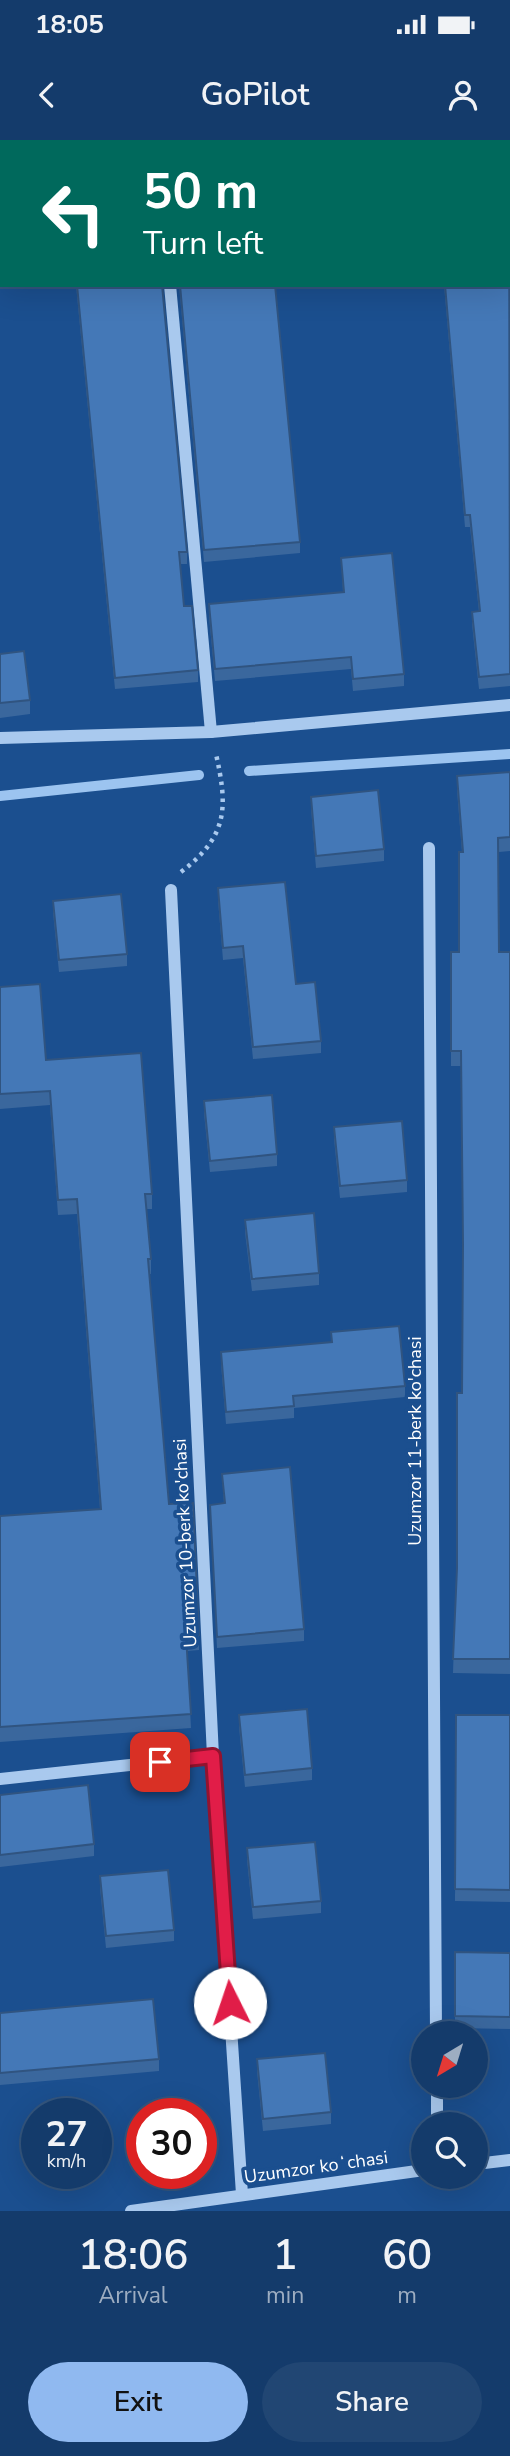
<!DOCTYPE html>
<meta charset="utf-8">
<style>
:root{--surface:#143b6b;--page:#214673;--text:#f1f3f6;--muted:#9dadc1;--line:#33557e;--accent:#90b9f0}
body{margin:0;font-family:"Nunito Sans",sans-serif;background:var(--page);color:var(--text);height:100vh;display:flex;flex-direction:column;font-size:26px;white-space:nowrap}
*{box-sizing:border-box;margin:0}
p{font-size:23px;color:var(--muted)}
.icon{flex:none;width:38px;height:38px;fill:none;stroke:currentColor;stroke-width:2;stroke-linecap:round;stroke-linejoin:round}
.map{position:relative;height:2071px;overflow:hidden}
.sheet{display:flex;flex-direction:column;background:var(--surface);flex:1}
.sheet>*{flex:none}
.banner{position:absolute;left:0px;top:0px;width:511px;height:147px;box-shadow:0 7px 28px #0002,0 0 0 2px var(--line);background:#00695c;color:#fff;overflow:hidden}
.needle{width:46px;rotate:218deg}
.tools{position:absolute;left:411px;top:1881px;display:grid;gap:14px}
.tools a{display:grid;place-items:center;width:77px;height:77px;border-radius:50%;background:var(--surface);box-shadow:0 7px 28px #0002,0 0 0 2px var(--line);font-size:35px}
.speed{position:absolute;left:21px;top:1958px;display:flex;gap:14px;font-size:35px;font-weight:700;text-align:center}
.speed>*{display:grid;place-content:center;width:91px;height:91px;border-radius:50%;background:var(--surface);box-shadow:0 7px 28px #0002,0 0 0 2px var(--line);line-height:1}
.speed small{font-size:18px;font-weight:400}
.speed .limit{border:10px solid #d22;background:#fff;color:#111}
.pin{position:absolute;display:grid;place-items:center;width:60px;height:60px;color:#fff;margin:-30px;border-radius:14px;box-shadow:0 4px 10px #0006}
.me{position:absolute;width:77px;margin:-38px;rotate:356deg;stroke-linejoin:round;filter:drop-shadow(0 0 5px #0008)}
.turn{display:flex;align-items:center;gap:24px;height:147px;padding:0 28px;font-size:32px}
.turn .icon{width:91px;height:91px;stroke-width:2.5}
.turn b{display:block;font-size:49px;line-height:60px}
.eta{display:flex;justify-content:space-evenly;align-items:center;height:119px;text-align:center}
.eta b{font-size:42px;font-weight:600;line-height:49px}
.cta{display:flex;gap:14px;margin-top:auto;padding:14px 28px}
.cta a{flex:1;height:80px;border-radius:42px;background:var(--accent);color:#111;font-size:28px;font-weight:600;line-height:80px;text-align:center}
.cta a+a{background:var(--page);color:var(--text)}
.status{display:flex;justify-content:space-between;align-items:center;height:49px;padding:0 35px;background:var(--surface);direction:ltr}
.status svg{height:19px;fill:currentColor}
header{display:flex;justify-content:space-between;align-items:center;height:91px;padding:0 28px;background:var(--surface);font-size:32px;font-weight:600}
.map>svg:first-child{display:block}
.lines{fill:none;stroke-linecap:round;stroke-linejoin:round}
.stream{stroke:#9cc4f0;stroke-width:10}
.path{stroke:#a9c9ee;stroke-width:4.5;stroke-dasharray:3.5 5;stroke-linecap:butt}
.minor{stroke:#a9c9ee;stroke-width:12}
.wall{fill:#3a679d}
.building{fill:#4478b7;stroke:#305480;stroke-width:2}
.route-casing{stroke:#92132f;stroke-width:18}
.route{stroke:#e11d48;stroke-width:12}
.labels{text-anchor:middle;stroke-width:7;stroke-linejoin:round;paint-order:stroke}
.street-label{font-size:18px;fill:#fff;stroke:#1b4f8f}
</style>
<div class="status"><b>18:05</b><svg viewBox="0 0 49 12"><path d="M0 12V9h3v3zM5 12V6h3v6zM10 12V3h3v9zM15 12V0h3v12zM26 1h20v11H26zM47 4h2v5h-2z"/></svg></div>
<header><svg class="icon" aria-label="back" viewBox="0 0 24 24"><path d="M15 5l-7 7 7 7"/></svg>GoPilot<svg class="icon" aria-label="person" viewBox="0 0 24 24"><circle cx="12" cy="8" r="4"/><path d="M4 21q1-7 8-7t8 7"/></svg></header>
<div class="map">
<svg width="510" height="2071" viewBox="0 0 510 2071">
<rect width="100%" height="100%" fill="#1b4f8f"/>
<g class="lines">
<g class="stream">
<polyline points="249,631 510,614"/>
<polyline points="0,656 199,635"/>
</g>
<path class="path" d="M181,732C228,696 228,668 216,614"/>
<g class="minor">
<polyline points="170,145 211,592"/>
<polyline points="0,598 211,592 510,565"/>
<polyline points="429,708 436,1894"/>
<polyline points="171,750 213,1616 242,2054"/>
<polyline points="0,1639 213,1616"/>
<polyline points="437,1946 437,1984"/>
<polyline points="476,2024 510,2020"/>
<polyline points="131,2071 424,2030"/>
</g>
</g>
<g class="wall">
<polygon points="510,13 510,546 479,549 472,484 472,472 479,472 470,387 465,387 444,145 509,145"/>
<polygon points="76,145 162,145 187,412 187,424 180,424 184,466 198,530 198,542 115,549"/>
<polygon points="179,145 275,145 300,402 300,413 204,422"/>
<polygon points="341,418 404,534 404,546 353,551 351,529 215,541 209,476 209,464 343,452"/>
<polygon points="0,514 30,560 30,574 0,578"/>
<polygon points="510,632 510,711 499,712 499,812 510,812 510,1534 453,1533 462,1253 463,1112 461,926 451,926 451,812 459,812 462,712 457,650 457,636"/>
<polygon points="311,657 384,709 384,721 316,728 311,668"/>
<polygon points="218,748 296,844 321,901 321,913 253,919 243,818 223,820 218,760"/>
<polygon points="53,761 127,814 127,826 59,832 53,772"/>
<polygon points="0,847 46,920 152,1054 152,1069 146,1069 151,1119 151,1134 149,1134 169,1364 199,1495 199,1510 187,1511 191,1588 0,1602 0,1376 100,1369 77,1074 58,1075 50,965 0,969"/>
<polygon points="204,961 277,1014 277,1026 210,1032 204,973"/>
<polygon points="334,987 407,1040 407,1052 340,1058 334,999"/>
<polygon points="245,1080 319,1133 319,1145 252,1151 245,1092"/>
<polygon points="331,1192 405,1246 405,1257 294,1268 294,1278 226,1284 221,1224 221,1212 331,1202"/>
<polygon points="222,1334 304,1489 304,1501 217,1508 210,1365 224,1364"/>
<polygon points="239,1575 312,1628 312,1640 245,1647 239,1587"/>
<polygon points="456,1575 510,1575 510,1762 455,1761"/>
<polygon points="0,1655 94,1704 94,1716 0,1727"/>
<polygon points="247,1708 321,1761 321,1773 253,1779 247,1720"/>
<polygon points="100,1736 174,1790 174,1801 106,1808 100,1748"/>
<polygon points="455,1812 510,1813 510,1889 455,1888"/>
<polygon points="0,1873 159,1919 159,1931 0,1945"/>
<polygon points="257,1919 331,1972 331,1984 263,1991 257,1931"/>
</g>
<g class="building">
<rect x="63" y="0" width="198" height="2"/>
<polygon points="432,0 508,0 508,2 433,2"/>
<polygon points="509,13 510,534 479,537 472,472 480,471 470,375 465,375 445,145 509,145"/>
<polygon points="77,145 162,145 187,412 179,412 184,466 192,466 198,530 115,538"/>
<polygon points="180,145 275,145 300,402 204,410"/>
<polygon points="392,413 404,534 353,539 351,517 215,529 209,464 344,452 341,418"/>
<polygon points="24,511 30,560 0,563 0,514"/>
<polygon points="510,632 510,697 498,698 499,812 510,812 510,1519 453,1519 457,1428 457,1253 462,1253 463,1104 461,911 451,911 451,812 459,812 459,712 463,712 457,636"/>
<polygon points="378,650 384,709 316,716 311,657"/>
<polygon points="285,742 296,844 315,842 321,901 253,907 243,806 223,808 218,748"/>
<polygon points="121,754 127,814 59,820 53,761"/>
<polygon points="40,844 46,920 141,913 152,1054 145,1054 151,1119 148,1119 169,1364 193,1363 199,1495 186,1496 191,1574 0,1587 0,1376 101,1369 77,1059 58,1060 50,951 0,954 0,847"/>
<polygon points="272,955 277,1014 210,1021 204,961"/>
<polygon points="402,981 407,1040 340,1046 334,987"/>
<polygon points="314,1073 319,1133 252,1139 245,1080"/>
<polygon points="399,1186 405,1246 293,1256 294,1266 226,1272 221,1212 332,1202 331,1192"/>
<polygon points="290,1327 304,1489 217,1497 210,1365 225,1363 222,1334"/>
<polygon points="307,1569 312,1628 245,1635 239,1575"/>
<polygon points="456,1575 510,1575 510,1750 455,1749"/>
<polygon points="88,1645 94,1704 0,1715 0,1655"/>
<polygon points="315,1702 321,1761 253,1767 247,1708"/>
<polygon points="168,1730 174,1790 106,1796 100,1736"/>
<polygon points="455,1812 510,1813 510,1877 455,1876"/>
<polygon points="153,1859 159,1919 0,1933 0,1873"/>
<polygon points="325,1913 331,1972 263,1979 257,1919"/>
</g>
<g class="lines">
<g class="route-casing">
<polyline id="route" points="160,1622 213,1616 230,1863"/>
</g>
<use href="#route" class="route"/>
</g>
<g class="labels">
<g class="street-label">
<text transform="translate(415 1301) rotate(-90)" y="6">Uzumzor 11-berk ko'chasi</text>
<text transform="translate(185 1403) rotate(-93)" y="6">Uzumzor 10-berk ko'chasi</text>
<text transform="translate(316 2027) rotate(-8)" y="6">Uzumzor koʻchasi</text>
</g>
</g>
</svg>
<div class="tools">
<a><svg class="needle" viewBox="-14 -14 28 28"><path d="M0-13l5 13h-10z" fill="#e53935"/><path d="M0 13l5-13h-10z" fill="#9dadc1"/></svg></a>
<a><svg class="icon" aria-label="search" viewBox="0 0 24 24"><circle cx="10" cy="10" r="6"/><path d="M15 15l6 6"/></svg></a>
</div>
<div class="speed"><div>27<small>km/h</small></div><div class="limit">30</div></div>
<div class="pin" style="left:160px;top:1622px;background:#d93025"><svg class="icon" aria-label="arrive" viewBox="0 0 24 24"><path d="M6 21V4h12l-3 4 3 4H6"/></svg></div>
<svg class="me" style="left:230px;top:1863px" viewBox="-20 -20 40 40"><circle r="19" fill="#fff"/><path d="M0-13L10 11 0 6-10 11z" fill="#e11d48"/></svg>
<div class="banner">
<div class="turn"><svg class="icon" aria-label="left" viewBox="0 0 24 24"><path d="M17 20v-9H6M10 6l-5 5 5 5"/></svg><div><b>50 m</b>Turn left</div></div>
</div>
</div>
<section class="sheet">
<div class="eta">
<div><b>18:06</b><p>Arrival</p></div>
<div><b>1</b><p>min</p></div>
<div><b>60</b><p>m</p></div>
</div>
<div class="cta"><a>Exit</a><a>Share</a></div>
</section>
